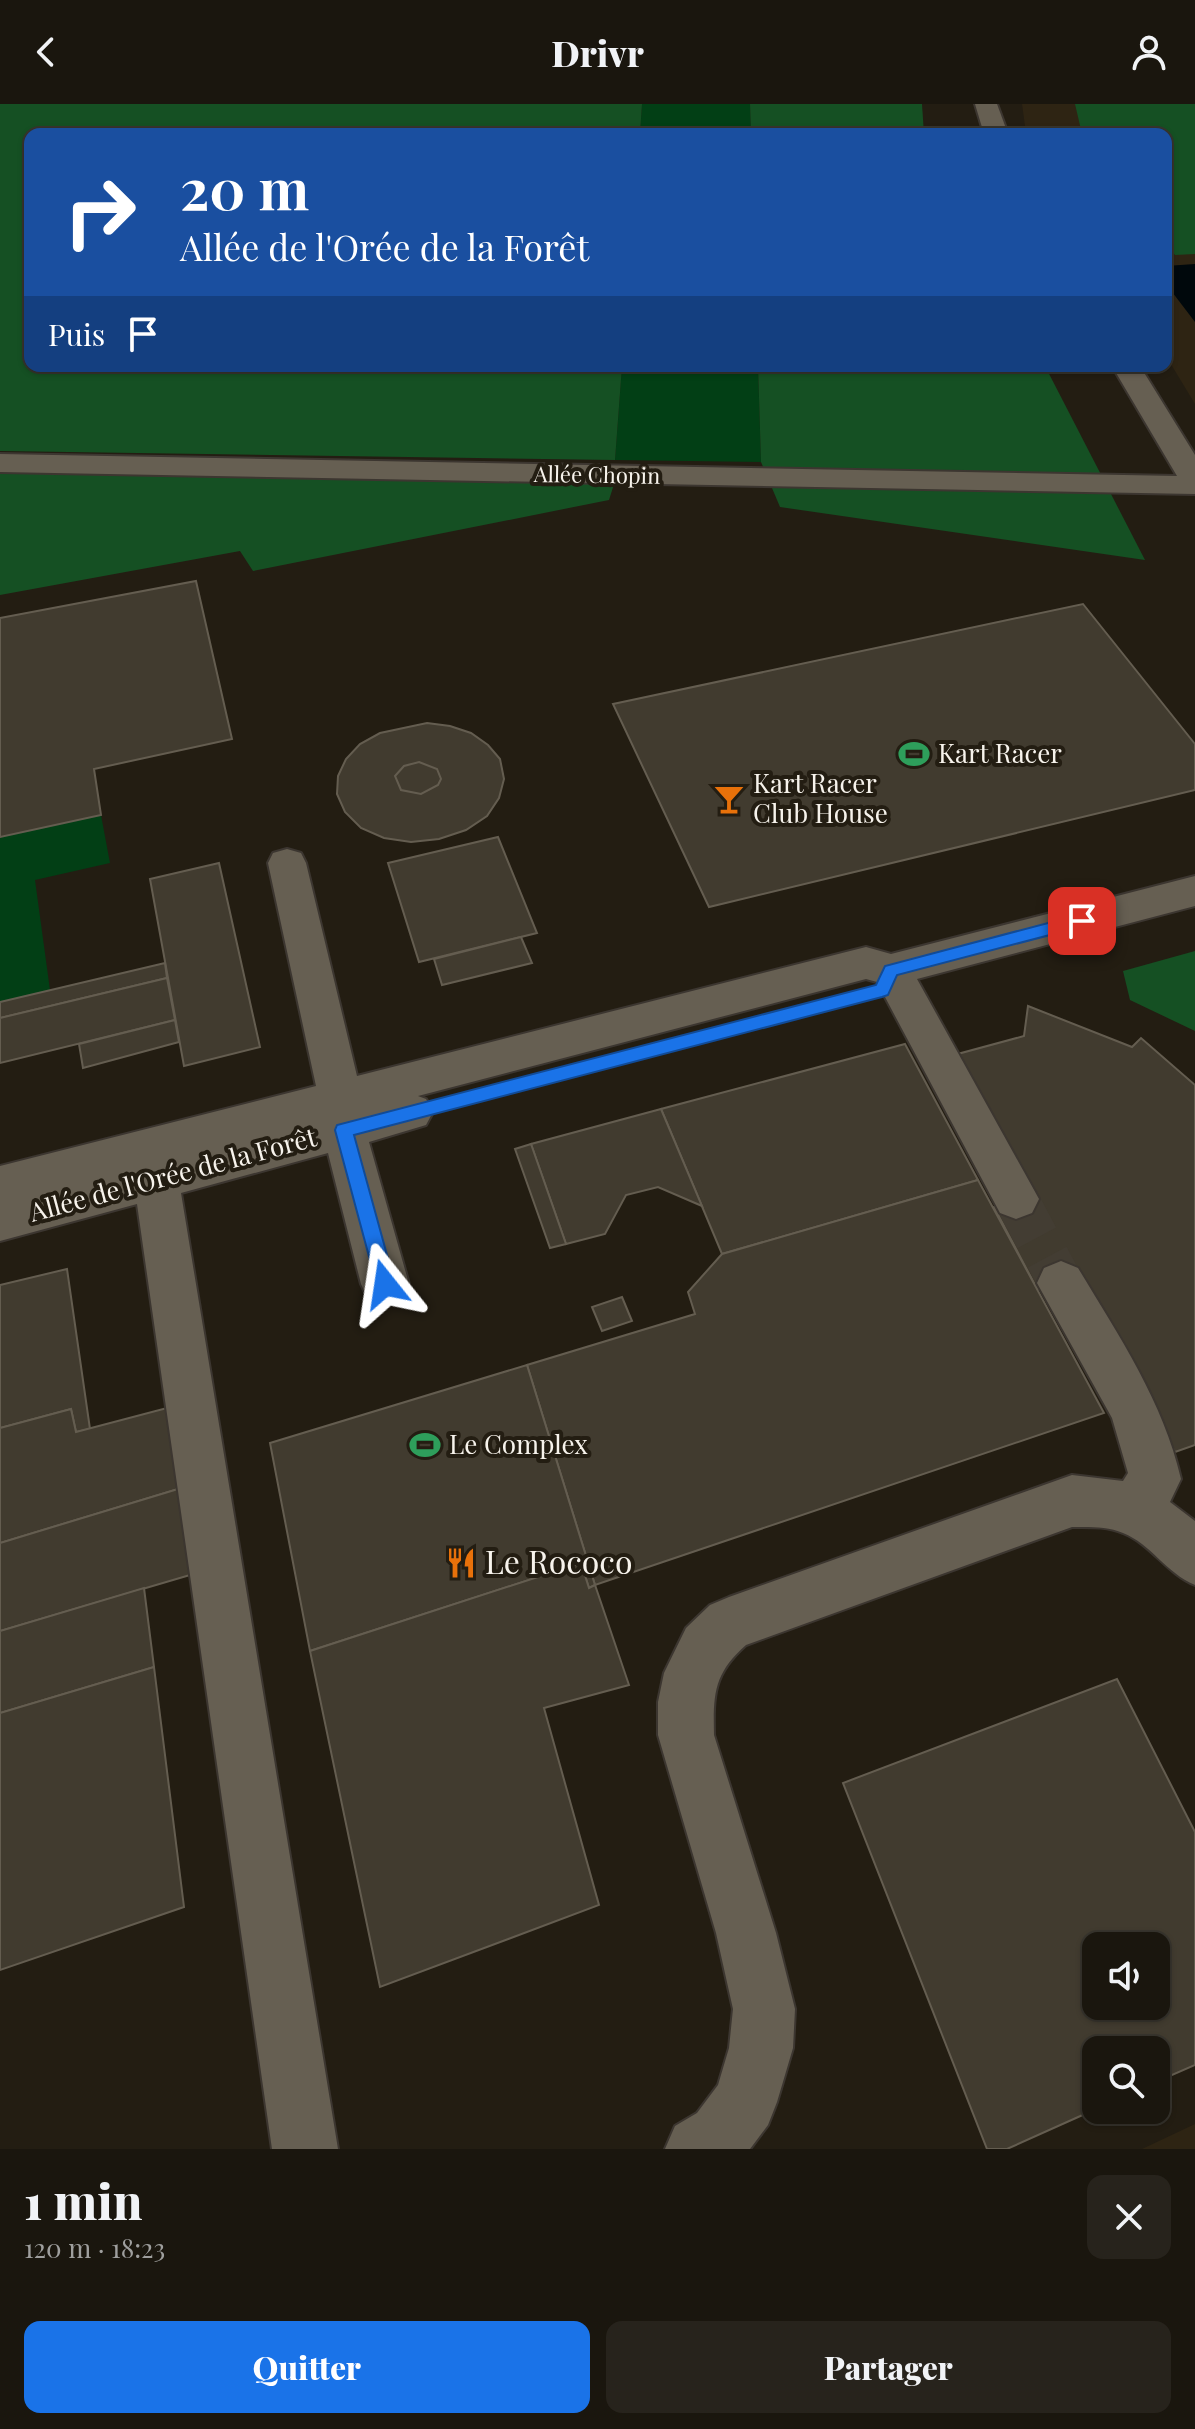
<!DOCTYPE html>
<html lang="fr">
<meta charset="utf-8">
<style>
:root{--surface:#1a160e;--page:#27231c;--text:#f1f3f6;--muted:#9f9f9e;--line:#38352e;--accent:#1a73e8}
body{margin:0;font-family:"Playfair Display",serif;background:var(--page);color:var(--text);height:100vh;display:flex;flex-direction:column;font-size:30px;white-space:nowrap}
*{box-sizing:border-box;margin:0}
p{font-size:26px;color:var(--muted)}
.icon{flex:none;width:44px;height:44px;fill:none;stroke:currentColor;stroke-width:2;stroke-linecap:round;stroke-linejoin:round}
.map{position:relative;height:2045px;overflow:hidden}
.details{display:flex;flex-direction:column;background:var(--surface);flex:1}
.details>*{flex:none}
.top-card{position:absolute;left:24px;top:24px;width:1148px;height:244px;border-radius:16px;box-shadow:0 2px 6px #0004,0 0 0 2px var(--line);background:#1a4fa0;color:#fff;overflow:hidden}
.buttons{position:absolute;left:1082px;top:1828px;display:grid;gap:16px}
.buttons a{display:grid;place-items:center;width:88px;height:88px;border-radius:16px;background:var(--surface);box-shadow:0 2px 6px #0004,0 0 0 2px var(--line);font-size:40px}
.pin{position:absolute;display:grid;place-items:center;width:68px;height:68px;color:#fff;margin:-34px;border-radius:16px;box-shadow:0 4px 12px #0006}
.me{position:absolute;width:88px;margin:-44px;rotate:345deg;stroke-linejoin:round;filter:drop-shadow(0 0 6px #0008)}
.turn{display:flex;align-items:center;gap:28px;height:168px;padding:0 24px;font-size:36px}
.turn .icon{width:104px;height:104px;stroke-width:2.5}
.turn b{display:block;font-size:56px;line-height:68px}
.then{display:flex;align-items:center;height:76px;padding:0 24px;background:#0003;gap:16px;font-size:30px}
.round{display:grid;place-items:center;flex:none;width:84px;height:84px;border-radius:16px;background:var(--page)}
.head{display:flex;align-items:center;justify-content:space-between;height:136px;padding:0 24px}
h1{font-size:48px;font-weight:800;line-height:60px}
.cta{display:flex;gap:16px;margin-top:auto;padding:16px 24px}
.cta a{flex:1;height:92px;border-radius:16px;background:var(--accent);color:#fff;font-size:32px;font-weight:800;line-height:92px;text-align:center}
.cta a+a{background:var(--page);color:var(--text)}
header{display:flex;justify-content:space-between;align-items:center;height:104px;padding:0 24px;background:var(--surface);font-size:36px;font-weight:800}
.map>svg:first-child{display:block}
.built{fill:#2e2413}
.green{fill:#023f15}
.forest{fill:#155023}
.water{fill:#00080c}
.building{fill:#413b2f;stroke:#645d50;stroke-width:2;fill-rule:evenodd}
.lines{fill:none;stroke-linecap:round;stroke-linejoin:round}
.minor-tunnel{stroke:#433d33;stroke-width:44;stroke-dasharray:44 22;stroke-linecap:butt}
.minor-casing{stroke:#3c3630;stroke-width:4}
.minor{fill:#665f52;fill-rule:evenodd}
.route{fill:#1a73e8;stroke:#114b97;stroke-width:2}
.labels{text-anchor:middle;stroke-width:8;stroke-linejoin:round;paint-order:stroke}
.far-street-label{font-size:22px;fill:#f7f3ec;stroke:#231d12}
.poi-label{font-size:26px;fill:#f7f3ec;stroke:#231d12;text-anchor:start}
.street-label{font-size:26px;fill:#f7f3ec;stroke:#231d12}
.near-poi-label{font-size:32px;fill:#f7f3ec;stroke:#231d12;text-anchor:start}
</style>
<header><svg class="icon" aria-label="back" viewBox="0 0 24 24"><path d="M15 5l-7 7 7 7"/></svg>Drivr<svg class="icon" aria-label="person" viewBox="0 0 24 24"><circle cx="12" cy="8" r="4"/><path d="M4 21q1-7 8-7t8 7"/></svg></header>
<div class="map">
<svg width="1195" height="2045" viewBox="0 0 1195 2045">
<rect width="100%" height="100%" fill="#231d12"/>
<g class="built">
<polygon points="1022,0 1195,0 1195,300 1166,252 1166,30 1030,30 1025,22"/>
<polygon points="1195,2020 1195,2045 1142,2045"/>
</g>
<g class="green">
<polygon points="642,0 750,0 751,30 640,30"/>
<polygon points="622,262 758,262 761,358 615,356"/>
<polygon points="101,711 110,759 35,776 50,886 0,898 0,733"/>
</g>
<g class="forest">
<polygon points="0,0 642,0 640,30 30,30 30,262 622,262 615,356 0,347"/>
<polygon points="750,0 922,0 924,30 751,30"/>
<polygon points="1075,0 1195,0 1195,150 1175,151 1166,139 1166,30 1082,30"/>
<polygon points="758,262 1045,262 1145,456 780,403 761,358"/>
<polygon points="0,365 615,377 609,396 253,467 240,447 0,491"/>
<polygon points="1195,847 1195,927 1130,896 1123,867"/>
</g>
<polygon class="water" points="1195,160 1195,218 1166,180 1166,162"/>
<g class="building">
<polygon points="196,477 232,635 94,665 101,711 0,733 0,514"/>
<polygon points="1083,500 1195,640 1195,686 709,803 613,600"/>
<polygon points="427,619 450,622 471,629 488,641 500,655 504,675 499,694 487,712 466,726 439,735 411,738 384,734 361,724 345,708 337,690 338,672 346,655 360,640 380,629"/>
<polygon points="419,658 437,665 441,675 438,681 421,690 401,686 395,672 404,662"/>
<polygon points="498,733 537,829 419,858 388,759"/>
<polygon points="219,759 260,943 184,962 150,775"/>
<polygon points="521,833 532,859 442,881 434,855"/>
<polygon points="165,859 167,874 0,914 0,898"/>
<polygon points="167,874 175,916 0,959 0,914"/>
<polygon points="1028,902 1132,943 1141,934 1195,981 1195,1341 1175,1348 1078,1175 1037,1185 994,1103 1032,1090 954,951 1024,932"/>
<polygon points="175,916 179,938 83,964 79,940"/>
<polygon points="905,940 978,1076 722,1150 661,1005"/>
<polygon points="661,1005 702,1102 658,1083 626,1091 605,1130 566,1140 531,1040"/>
<polygon points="531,1040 566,1140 550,1144 515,1045"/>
<polygon points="978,1076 1104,1309 595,1481 527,1261 695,1210 688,1188 722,1150"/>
<polygon points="67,1165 90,1325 76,1328 71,1305 0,1324 0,1181"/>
<polygon points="622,1193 632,1217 602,1227 592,1203"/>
<polygon points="527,1261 595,1481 589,1484 581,1459 310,1547 270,1339"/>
<polygon points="167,1304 178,1385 0,1439 0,1324 71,1305 76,1328"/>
<polygon points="178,1385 190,1471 0,1527 0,1439"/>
<polygon points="581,1459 589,1484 595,1481 629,1581 544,1604 599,1801 380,1883 310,1547"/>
<polygon points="144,1484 154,1563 0,1609 0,1527"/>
<polygon points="154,1563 184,1803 0,1866 0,1609"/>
<path d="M1117,1575L1195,1728V1961L1156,1978V1946H1096V2005L1007,2045H987L843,1679ZM1096,1842H1156V1902H1096Z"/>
</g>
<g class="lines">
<polyline class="minor-tunnel" points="1016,1095 1061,1179"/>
<g class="minor-casing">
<g id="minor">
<polygon points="975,0 997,0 1008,30 984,30"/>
<polygon points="1112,262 1140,262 1195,351 1195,390 0,368 0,350 1177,372"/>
<polygon points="287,745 301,749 306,759 357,972 866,843 891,850 1195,772 1195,802 917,875 1039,1095 1032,1109 1016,1115 1000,1109 877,878 866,875 418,992 426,995 433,1008 426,1021 369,1038 409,1180 402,1195 385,1202 368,1195 361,1180 328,1049 181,1089 338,2045 272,2045 137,1100 0,1137 0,1062 316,982 268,759 273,749"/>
<path d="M1061,1157L1078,1164C1119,1232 1163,1297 1181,1375L1170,1398L1195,1417V1481C1166,1469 1151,1440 1123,1429C1107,1422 1089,1423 1072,1423L746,1541C714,1569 713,1590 714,1631L776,1829L795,1905L793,1944L777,1998L768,2021L750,2045H665L675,2022L697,2009L718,1981L729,1944L733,1905L716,1829L658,1631V1598L664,1569L686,1524L710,1501L729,1493L1072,1371L1123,1377L1128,1369L1112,1314L1037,1179L1044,1164Z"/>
</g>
</g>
<use href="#minor" class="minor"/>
</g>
<polygon class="route" points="1082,810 1088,812 1091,817 1088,821 897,871 888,891 882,893 354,1031 395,1180 392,1186 385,1189 378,1186 335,1026 337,1021 876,881 885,862"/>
<defs>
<g id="stadium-bare" transform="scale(2.4)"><path d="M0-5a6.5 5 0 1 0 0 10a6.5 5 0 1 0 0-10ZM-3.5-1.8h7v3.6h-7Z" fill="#2e9e5b" stroke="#231d12" stroke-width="2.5" paint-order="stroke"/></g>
<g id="bar-bare" transform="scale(2.4)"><path d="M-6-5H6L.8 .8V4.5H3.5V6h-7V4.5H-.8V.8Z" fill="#e8710a" stroke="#231d12" stroke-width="2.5" paint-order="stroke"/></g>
<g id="restaurant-bare" transform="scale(2.4)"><path d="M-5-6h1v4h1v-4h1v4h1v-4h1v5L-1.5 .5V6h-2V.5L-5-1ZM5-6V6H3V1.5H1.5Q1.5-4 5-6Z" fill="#e8710a" stroke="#231d12" stroke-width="2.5" paint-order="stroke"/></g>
</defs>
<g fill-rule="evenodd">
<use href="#stadium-bare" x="914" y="650"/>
<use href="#bar-bare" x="729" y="695"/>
<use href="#stadium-bare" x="425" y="1341"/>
<use href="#restaurant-bare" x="461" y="1459"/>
</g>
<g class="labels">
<g class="far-street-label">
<text transform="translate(597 371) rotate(1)" y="8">Allée Chopin</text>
</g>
<g class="poi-label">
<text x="938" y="659">Kart Racer</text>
<text x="753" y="689">Kart Racer<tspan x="753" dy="30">Club House</tspan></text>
<text x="449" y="1350">Le Complex</text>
</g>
<g class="street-label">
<text transform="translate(173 1071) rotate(-15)" y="9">Allée de l'Orée de la Forêt</text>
</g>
<g class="near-poi-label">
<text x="485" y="1470">Le Rococo</text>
</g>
</g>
</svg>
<div class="buttons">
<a><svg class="icon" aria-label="sound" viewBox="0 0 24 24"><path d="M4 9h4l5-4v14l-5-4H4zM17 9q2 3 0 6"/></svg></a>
<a><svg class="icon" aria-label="search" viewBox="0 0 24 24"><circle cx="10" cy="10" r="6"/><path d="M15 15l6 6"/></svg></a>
</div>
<div class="pin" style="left:1082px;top:817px;background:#d93025"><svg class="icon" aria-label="arrive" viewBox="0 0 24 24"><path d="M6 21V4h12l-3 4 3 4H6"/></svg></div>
<svg class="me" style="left:385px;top:1180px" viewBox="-20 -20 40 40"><path d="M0-17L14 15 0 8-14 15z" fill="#1a73e8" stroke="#fff" stroke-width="4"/></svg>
<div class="top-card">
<div class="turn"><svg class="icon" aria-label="right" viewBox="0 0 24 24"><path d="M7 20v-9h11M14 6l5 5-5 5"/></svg><div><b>20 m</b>Allée de l'Orée de la Forêt</div></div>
<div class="then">Puis<svg class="icon" aria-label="arrive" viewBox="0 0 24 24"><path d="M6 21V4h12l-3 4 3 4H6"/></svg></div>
</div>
</div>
<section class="details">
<div class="head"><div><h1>1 min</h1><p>120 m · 18:23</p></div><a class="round"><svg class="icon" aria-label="close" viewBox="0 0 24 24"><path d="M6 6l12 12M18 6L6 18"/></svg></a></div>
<div class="cta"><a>Quitter</a><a>Partager</a></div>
</section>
